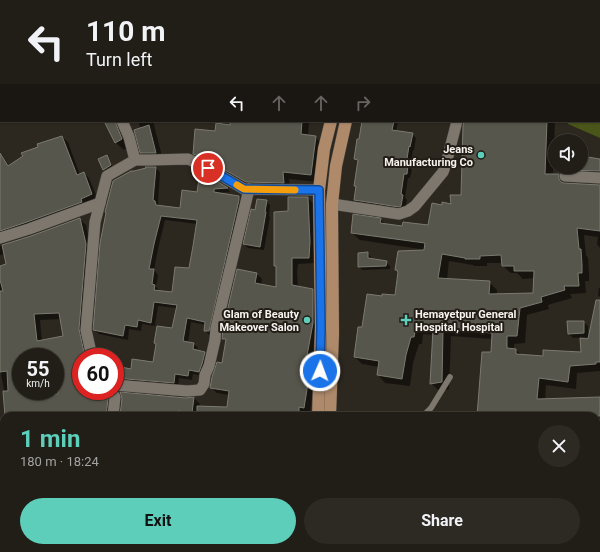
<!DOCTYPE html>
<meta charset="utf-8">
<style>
:root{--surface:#211d17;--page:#2d2a24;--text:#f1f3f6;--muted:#a2a2a1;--line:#3e3b36;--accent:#5cceba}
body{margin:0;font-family:Roboto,sans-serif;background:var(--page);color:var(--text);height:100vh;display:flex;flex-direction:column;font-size:15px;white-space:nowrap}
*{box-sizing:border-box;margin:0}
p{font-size:13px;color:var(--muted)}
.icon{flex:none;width:22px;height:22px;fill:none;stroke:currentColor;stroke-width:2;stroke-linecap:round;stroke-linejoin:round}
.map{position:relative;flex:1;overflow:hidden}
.drawer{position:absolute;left:0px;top:412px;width:600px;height:140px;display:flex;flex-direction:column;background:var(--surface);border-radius:12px 12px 0 0;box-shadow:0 1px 3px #0004,0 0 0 1px var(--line)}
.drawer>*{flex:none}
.guide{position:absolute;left:0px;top:0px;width:600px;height:122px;box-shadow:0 1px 3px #0004,0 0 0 1px var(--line);background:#211d17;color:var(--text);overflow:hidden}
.tools{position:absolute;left:548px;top:134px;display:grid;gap:8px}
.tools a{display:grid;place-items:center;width:40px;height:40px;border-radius:50%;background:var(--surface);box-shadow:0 1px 3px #0004,0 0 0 1px var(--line);font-size:20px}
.speed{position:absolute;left:12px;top:348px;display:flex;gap:8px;font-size:20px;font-weight:700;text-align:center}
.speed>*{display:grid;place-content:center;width:52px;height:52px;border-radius:50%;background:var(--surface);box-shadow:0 1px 3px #0004,0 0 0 1px var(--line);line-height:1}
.speed small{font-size:10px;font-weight:400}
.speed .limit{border:6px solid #d22;background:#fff;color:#111}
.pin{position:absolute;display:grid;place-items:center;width:34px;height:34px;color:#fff;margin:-17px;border:2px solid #fff;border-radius:50%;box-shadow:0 1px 4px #0007}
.me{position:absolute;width:44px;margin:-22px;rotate:2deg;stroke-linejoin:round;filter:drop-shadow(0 0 3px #0008)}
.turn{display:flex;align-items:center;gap:14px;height:84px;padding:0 20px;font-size:18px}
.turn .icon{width:52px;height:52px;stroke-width:2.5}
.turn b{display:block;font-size:28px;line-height:34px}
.lanes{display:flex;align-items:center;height:38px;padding:0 20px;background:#0003;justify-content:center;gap:20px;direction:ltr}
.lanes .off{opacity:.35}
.round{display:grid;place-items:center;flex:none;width:42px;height:42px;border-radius:21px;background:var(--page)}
.overview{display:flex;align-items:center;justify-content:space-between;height:68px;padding:0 20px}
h1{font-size:24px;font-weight:700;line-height:30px;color:var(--accent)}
.cta{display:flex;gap:8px;margin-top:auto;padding:8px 20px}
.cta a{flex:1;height:46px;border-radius:24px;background:var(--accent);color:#111;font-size:16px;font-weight:700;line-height:46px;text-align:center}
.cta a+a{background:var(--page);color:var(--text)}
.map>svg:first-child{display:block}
.industrial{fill:url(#industrial-furrows)}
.water{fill:#4a5619}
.shadow{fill:#0007;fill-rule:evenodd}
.building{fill:#57564c;stroke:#7b7a70;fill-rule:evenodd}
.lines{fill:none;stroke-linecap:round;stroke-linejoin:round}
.service-casing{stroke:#46423c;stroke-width:6}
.minor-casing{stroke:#46423c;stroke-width:12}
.primary-casing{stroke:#46423c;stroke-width:13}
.service{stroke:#7d776e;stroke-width:5.5}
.minor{stroke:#7d776e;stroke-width:11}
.primary{stroke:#af8a6a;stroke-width:12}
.route-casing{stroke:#114b97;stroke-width:10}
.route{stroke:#1a73e8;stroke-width:7}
.slow{stroke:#f59e0b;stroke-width:7}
.poi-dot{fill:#5cceba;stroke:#221d16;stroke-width:1.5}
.labels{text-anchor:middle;stroke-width:4;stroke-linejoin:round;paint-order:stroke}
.poi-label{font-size:11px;font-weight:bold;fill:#f7f4ef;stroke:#221d16;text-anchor:end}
</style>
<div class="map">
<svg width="600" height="552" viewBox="0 0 600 552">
<defs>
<pattern id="industrial-furrows" width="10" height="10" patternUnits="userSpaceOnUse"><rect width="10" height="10" fill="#393124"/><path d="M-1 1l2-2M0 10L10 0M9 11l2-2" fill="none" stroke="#4d4539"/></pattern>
</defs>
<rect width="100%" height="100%" fill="#2c271f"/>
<rect class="industrial" x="155" y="0" width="181" height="1"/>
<polygon class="water" points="600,46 600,138 568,124 568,121 599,121 599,47"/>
<g class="shadow">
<polygon points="0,0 19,0 19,1 1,1 1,14 0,14"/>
<rect x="59" y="0" width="55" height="1"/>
<rect x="126" y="0" width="203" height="1"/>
<polygon points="457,0 558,0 589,1 457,1"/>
<polygon points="105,121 121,121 129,147 124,150 116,143"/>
<polygon points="138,121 153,121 163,160 149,160 141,152 141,129"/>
<polygon points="232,121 309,121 308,136 315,137 322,144 318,182 289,179 290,189 254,189 219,168 213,162 201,160 194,153 216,132 231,126"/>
<polygon points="363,121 398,121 396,132 412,134 416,138 414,150 413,150 410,168 412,170 410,178 408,178 405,198 407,200 405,210 359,204 355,200 357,188 355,186 359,163 355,159 360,140"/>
<path d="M465,121H555L553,175H558L566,183V184L600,186V248L597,244L598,237L584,235L586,255L588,258L589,274V281H585L586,293L570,294L572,298L548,305L549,309L527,315L525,343L514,344V350H516L522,355L544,357L582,353L591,340L600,326V371L577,373L576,389L546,385L545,400L600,398V538H596V416H478L492,353V339L451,336L449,389L439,391L431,383L433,335L423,334L422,344H419L413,363L410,386L385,383L378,375L379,367L362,364L355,357L363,328L383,297H395L399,272L396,269L426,251V250L360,240L352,233L380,219L386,225L403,228L429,226L442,206L452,205L462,196ZM449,261L473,265L474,266H487V263H503V266L511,273H517L523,279L535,278L534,294L497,295V290L489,282L447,279Z"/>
<polygon points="62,137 68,142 80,175 84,173 89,178 98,200 0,240 0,152 9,166"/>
<polygon points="581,157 600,160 600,178 571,177 564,169 564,167 581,167"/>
<polygon points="108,158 113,168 106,171 104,170"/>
<path d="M156,168L160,172L158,204L159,206L181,209L198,194L204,175L227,188L230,192L218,193L239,197L243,201L213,335H209L205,330L206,325L191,322L188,343L194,344L198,348L197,351L205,353L209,357L203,376L193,374L192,380L179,378L178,387L119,382L115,378L132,370L154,363L157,345L155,343L173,330L177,308L158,306L155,326L142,324L141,331L129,329L128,340L99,334L94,330ZM165,220L197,224L189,269L173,293L159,291V290L156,287L158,275L154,270L158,249Z"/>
<polygon points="308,198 314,204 315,263 298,264 297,272 298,287 312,289 318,295 319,329 312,366 314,368 311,387 313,389 310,413 305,412 304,416 121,416 186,399 194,398 200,404 199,407 228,408 229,395 217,393 211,387 223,364 227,342 223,338 257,274 262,279 261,285 277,288 290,212"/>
<polygon points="266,201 270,205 269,216 270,217 264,250 248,248 244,244 255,211"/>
<path d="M80,219L86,225L91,251L89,357H81V391H95V395L103,396L109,402L113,410L112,416H9L0,369V267L7,264L5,254L0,255V246L32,237ZM61,319L64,337L42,341L40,320ZM21,357H55V391H21Z"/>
<polygon points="368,253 371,257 371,260 386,262 390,266 390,269 362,270 359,266"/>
<polygon points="599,288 600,288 600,297 598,295"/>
<polygon points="583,322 588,326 588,337 573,338 569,334"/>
<polygon points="0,422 1,427 4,426 4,548 102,548 99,552 0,552"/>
<rect x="108" y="548" width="129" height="4"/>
<polygon points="268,548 317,548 314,550 298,551 298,552 268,552"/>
<polygon points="383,548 462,548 461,552 385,552 382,549"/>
<polygon points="516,548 527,548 527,549 518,550"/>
</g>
<g class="building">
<polygon points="104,121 115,121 122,139 115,143"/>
<polygon points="230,121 302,121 301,134 316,136 311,175 283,172 284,183 246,182 211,162 212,156 196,155 193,154 195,129 215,131 216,123 230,125"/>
<polygon points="362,121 394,121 392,130 413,133 410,147 409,146 406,165 408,165 407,174 404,174 401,194 403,195 401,206 399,207 354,200 356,186 354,186 358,160 354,159 357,139 359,139"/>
<path d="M464,121H547L545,174H559V179L561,182L564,183L600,185V231L577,228L579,249H581L582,265V273H578L579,286H564L565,290L541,297L542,302L520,308L517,336H507V348L516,349V354L543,356V350L581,352L580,338L588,339L596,300H600V362H596V364L570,366L568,382L539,378L537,399L600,397V416H477L482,352H491L492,333L443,329L442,382L430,384L433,329L416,327L414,337H411L406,355L402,379L377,375L379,361L354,357L358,327H362L367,294L382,296V294L395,295L398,272L397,271V270H395L398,251L424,250L425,243L351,233L353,214L381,218L380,223L402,226L403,222L428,225L432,203L442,205V202L451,204L450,195H461L463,126ZM442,254L465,258V259H480V256L501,255L502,266H514V271H534L533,293L489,294L490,281L438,278Z"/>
<polygon points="149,125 156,153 140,153 134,130"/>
<polygon points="62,136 77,175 84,172 92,194 81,199 82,202 27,222 0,231 0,153 8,166 23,156 21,153 38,147 37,144"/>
<polygon points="107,155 111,165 103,170 98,159"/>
<polygon points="581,156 600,159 600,171 563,170 563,167 581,167"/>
<path d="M145,167H156L153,200L155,201L156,205L180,208L182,190L197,192L200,173L205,174L228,188L214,189V192L239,196V200L209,331H204L205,322L187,318L183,341L194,343L193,349L205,352L202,364L199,372L189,370L188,376L175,374L174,383L115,378V371L116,366L131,369L132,359L153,362L156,344L154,343L157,326L172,328L177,305L154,302L151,323L138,320L137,327L125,325L123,336L93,330L100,243L106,213L105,212L113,181L131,171H134L146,168ZM161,216L197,220L193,246L189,268L175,267L172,292L154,290L155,285L152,284L154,269H149L154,244Z"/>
<polygon points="288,197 308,197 310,242 309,258 292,258 292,285 313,289 313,323 306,361 309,361 305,382 308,383 304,408 299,407 299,416 197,416 197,406 227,407 229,391 210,388 212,377 217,362 222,363 226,339 222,339 223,329 237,269 257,273 255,283 276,287 276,266 274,266 274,212 288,211"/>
<polygon points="257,199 267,200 265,212 266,212 260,247 243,244 251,209 255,210"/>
<path d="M80,218L86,244L79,329L85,357H81V391H90V394L105,395L108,399L106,416H5L3,391H8L7,371L0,372V291H3L0,280V266L6,264L2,245L31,236ZM59,313L63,336L37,341L34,314ZM21,357H55V367H56L58,394L38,395V391L21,392Z"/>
<polygon points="368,252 368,258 387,261 386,266 358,267 358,253"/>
<polygon points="567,321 584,321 584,333 568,334"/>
<polygon points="120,392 186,398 194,397 192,413 178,411 177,416 120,416 122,398"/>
</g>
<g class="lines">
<g class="service-casing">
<g id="service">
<polyline points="330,414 367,416"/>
<polyline points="423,416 431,408 450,377"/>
</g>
</g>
<g class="minor-casing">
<g id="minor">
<polyline points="75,0 75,1"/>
<polyline points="135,160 150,160 188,159 208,168 244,189 319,190"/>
<polyline points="565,176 600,178"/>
<polyline points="332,204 399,214 408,211 415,206 443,172 446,164 457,121"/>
<polyline points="0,238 29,229 100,203"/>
<polyline points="92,357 86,330 95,222 107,176 135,160 129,137 122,121"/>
<polyline points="115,385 187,391 200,390 204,384 205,375 209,366 215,340 216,328 249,189"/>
<polyline points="111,391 115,397 113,416"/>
<polyline points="100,552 100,548"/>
</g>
</g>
<g class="primary-casing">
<g id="primary">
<polyline points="357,1 357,0"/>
<polyline points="372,1 372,0"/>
<polyline points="318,416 321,327 319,190 324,149 331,121"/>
<polyline points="330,416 333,334 332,204 336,166 346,121"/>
<polyline points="315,552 315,548"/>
<polyline points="329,552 329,548"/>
</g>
</g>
<use href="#service" class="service"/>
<use href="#minor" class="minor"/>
<use href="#primary" class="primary"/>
</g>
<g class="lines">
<g class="route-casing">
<polyline id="route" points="208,168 244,189 319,190 321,327 320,371"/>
</g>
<use href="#route" class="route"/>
<polyline class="slow" points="237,185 244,189 295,190"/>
</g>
<g class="poi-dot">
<circle cx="481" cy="155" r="4"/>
<circle cx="307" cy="320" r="4"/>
<path d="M404 314h4v4h4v4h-4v4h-4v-4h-4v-4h4z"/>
</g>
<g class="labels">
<g class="poi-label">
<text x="473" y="153">Jeans<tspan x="473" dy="13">Manufacturing Co</tspan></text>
<text x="299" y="318">Glam of Beauty<tspan x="299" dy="13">Makeover Salon</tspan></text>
<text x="415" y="318" text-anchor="start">Hemayetpur General<tspan x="415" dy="13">Hospital, Hospital</tspan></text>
</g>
</g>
</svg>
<div class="tools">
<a><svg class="icon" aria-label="sound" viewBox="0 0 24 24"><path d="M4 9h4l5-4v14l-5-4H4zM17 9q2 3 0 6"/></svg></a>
</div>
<div class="speed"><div>55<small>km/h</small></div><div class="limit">60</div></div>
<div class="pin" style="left:208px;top:168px;background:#d93025"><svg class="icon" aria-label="arrive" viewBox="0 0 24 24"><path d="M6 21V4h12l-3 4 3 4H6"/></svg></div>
<svg class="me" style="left:320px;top:371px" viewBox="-20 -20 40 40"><circle r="17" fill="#1a73e8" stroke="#fff" stroke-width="3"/><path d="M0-11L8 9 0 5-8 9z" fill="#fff"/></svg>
<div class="guide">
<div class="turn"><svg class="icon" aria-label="left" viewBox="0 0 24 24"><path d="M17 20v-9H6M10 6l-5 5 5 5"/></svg><div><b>110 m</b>Turn left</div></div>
<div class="lanes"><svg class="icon" aria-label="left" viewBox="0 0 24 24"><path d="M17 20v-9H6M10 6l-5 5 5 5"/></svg><svg class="icon off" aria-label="ahead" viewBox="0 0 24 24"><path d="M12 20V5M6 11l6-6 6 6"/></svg><svg class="icon off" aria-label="ahead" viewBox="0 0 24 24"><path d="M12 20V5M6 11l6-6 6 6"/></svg><svg class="icon off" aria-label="right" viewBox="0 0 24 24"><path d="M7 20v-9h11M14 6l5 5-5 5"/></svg></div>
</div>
<section class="drawer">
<div class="overview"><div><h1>1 min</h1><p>180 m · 18:24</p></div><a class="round"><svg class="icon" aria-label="close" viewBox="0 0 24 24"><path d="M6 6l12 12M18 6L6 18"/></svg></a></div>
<div class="cta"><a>Exit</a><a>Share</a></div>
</section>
</div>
